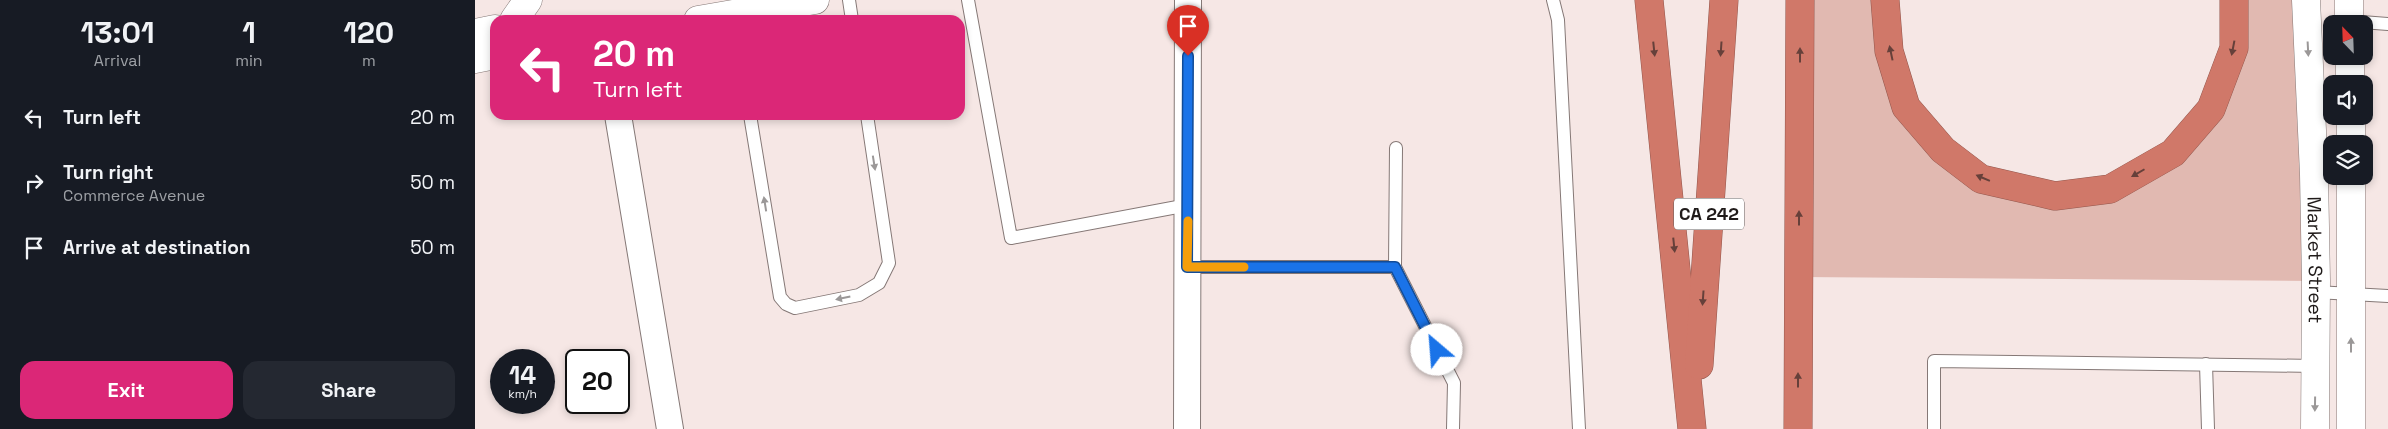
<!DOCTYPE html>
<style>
:root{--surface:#171b24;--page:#242831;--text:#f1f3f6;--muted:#9ea1a6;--accent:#db2777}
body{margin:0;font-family:"Space Grotesk",sans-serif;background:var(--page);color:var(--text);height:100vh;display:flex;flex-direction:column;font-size:19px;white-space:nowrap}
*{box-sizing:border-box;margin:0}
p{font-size:16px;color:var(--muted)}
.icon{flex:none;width:28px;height:28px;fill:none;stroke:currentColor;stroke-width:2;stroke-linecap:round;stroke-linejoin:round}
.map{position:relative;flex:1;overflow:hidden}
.sheet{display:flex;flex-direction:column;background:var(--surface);width:475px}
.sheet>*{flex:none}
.banner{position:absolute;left:15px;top:15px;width:475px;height:105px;border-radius:15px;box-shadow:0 2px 8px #0003;background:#db2777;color:#fff;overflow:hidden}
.needle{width:32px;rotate:337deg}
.fabs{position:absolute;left:1848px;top:15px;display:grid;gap:10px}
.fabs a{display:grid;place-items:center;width:50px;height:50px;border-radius:10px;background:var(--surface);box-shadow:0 2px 8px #0003;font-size:25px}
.speed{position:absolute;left:15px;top:349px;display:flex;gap:10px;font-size:25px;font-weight:700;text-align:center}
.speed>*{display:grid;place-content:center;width:65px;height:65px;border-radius:50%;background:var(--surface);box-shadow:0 2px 8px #0003;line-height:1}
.speed small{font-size:12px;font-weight:400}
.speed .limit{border:2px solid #111;border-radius:8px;background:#fff;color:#111}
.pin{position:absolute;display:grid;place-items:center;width:42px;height:42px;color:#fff;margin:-51px -21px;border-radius:50% 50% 50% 0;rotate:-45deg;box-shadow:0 0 5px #0007}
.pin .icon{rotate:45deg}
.me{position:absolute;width:55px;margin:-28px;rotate:333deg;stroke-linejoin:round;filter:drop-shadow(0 0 4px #0008)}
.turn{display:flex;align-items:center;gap:18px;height:105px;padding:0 20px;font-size:22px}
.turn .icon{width:65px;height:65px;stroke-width:2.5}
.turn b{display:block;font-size:35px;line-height:42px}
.eta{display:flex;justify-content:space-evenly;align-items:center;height:85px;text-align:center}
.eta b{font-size:30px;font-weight:600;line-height:35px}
.action{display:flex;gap:10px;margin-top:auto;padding:10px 20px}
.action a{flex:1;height:58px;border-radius:15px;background:var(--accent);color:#fff;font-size:20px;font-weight:600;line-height:58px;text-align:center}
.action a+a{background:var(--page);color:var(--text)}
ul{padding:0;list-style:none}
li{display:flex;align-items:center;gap:15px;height:65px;padding:0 20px}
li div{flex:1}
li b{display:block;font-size:19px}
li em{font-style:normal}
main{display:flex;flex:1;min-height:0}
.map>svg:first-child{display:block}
.green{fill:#e1b9b1}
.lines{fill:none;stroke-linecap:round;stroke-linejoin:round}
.lane-casing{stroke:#857876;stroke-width:14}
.street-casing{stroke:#857876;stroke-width:28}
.secondary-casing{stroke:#857876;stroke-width:29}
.highway-casing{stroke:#92574d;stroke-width:29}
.lane{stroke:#fff;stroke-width:12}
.street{stroke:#fff;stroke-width:26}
.secondary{stroke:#fff;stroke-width:28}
.highway{stroke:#d07869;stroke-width:28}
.oneway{fill:#66403a}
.oneway2{fill:#9b9898}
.route-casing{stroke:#114b97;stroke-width:12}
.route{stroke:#1a73e8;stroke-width:9}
.slow{stroke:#f59e0b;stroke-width:9}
.labels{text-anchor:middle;stroke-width:4;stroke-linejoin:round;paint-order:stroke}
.shield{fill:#fff;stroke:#635f5f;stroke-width:1}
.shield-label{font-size:18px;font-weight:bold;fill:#201b1a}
.street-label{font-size:19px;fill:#201b1a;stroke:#fff}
</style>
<main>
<section class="sheet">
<div class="eta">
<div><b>13:01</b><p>Arrival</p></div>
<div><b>1</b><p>min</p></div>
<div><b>120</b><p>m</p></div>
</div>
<ul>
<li><svg class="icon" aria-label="left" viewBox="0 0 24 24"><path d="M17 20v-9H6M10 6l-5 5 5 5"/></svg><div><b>Turn left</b></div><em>20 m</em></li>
<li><svg class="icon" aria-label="right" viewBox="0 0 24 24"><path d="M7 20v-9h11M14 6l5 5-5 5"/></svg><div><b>Turn right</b><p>Commerce Avenue</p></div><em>50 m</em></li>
<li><svg class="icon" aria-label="arrive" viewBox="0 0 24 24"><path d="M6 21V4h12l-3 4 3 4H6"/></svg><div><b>Arrive at destination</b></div><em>50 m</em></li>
</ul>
<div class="action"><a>Exit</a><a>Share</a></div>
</section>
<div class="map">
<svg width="1913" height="429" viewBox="0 0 1913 429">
<rect width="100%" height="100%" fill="#f6e7e5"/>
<polygon class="green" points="1325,0 1410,0 1431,107 1506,179 1635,189 1736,109 1759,0 1831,0 1841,281 1324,277"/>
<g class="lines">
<g class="lane-casing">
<g id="lane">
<polyline points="374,0 377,20"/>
<polyline points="493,0 536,238 713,205"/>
<polyline points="1078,0 1083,20 1104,429"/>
<polyline points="1874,21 1913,24"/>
<polyline points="275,115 305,297 311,304 320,308 384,295 404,283 414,263 392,115"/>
<polyline points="921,148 920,267 979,383 978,429"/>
<polyline points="713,267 920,267"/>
<polyline points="1841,292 1913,296"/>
<polyline points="1731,364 1733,429"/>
<polyline points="1459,429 1459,361 1840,366"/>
</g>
</g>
<g class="street-casing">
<g id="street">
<polyline points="143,115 195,429"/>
<polyline points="712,429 713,0"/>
</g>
</g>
<g class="secondary-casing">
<g id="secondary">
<path id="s1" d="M1831,0L1839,174L1841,281L1840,429"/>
<polyline points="1874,0 1874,24"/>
<polyline points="39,20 53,0"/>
<polyline points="223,20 340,0"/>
<polyline points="0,33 20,29"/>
<polyline points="1875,56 1875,84"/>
<polyline points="0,59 20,55"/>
<polyline points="1876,116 1876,144"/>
<polyline points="1876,429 1876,176"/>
</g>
</g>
<g class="highway-casing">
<g id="highway">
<polyline points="1174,0 1217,429"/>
<polyline points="1410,0 1414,51 1431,107 1468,150 1506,179 1580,196 1635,189 1698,153 1736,109 1759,48 1759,0"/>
<polyline points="1224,365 1249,0"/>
<polyline points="1323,429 1325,0"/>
</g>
</g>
<use href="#lane" class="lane"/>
<use href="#street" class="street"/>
<use href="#secondary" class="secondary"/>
<use href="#highway" class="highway"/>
</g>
<defs><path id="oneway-solid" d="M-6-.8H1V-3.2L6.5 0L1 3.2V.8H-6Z" transform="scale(1.25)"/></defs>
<g class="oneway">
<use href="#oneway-solid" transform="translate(1758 48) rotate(101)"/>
<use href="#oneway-solid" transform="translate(1179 49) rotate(84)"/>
<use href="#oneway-solid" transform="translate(1246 49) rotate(94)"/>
<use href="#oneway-solid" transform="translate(1416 53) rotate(-102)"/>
<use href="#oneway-solid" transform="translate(1325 55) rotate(-90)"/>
<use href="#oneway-solid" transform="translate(1663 173) rotate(150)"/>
<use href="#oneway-solid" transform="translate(1508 178) rotate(-157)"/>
<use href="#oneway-solid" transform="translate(1324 218) rotate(-90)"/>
<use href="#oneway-solid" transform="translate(1199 245) rotate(84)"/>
<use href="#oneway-solid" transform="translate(1228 298) rotate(94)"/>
<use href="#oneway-solid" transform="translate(1323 380) rotate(-90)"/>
</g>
<g class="oneway2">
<use href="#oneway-solid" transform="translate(1833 49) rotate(87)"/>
<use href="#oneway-solid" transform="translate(399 163) rotate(81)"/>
<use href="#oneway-solid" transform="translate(290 204) rotate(-99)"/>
<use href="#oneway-solid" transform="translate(368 298) rotate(168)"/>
<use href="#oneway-solid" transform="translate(1876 345) rotate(-90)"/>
<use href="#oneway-solid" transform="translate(1840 404) rotate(91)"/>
</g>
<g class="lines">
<g class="route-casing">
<polyline id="route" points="713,56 712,267 920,267 962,350"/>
</g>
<use href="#route" class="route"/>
<polyline class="slow" points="713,221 712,267 769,267"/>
</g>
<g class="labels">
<rect class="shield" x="1199" y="198.5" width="70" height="31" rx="4"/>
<g class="shield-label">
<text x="1234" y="220">CA 242</text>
</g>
<g class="street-label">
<text dy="7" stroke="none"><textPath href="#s1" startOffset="260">Market Street</textPath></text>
</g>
</g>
</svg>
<div class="fabs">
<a><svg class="needle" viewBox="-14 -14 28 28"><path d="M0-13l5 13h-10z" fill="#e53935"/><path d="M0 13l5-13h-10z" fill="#9ea1a6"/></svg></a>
<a><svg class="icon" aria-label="sound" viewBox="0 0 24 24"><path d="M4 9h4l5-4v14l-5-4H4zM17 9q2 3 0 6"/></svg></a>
<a><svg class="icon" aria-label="layers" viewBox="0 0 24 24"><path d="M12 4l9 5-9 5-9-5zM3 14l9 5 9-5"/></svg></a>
</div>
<div class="speed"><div>14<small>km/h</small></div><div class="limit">20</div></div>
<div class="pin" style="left:713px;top:56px;background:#d93025"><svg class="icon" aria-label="arrive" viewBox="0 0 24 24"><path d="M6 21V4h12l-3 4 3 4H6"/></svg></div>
<svg class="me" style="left:962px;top:350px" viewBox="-20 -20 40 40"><circle r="19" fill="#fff"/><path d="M0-13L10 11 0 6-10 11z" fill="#1a73e8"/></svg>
<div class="banner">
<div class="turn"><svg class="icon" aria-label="left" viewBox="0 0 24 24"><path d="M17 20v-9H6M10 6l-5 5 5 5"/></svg><div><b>20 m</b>Turn left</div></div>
</div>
</div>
</main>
